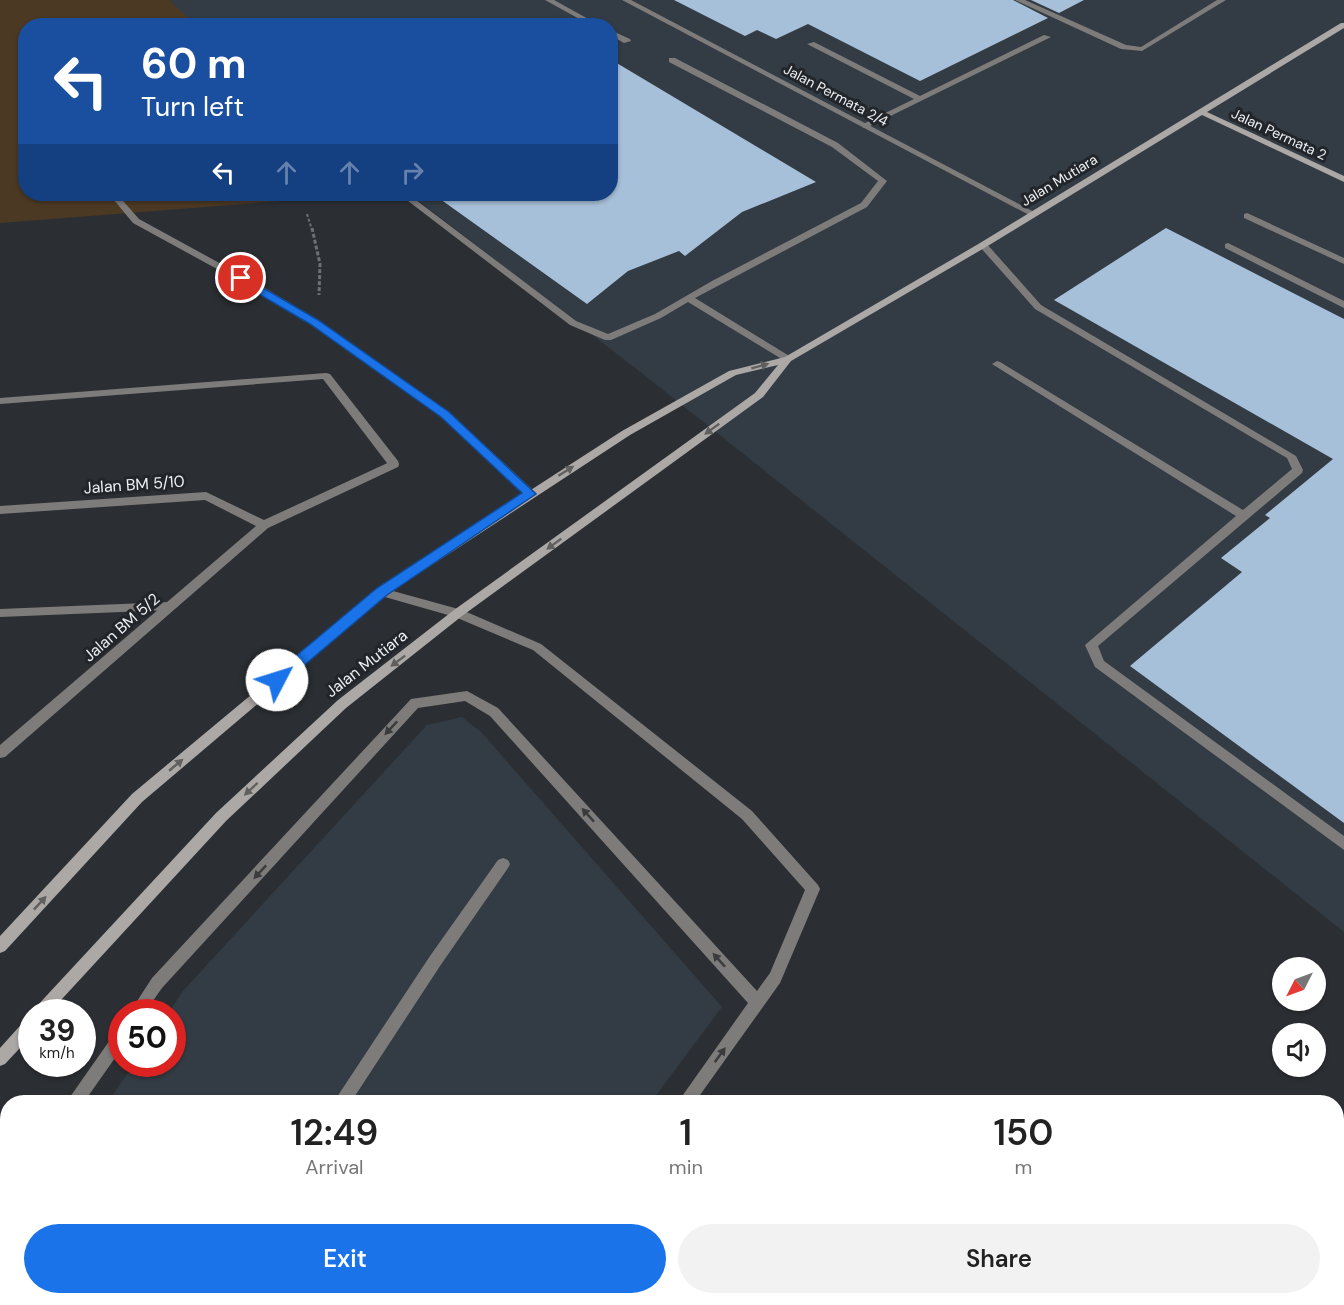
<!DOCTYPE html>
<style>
:root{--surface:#fff;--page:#f2f2f2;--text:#222;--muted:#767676;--accent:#1a73e8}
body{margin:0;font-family:"DM Sans",sans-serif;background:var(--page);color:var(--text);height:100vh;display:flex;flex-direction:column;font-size:22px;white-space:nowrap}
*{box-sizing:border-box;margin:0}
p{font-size:20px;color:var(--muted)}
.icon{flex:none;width:33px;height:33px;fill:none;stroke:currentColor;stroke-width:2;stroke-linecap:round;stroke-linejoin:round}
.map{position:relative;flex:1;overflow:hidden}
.panel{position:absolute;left:0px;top:1095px;width:1344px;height:210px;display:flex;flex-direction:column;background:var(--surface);border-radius:24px 24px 0 0;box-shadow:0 2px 4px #0004}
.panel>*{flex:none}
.guide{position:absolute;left:18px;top:18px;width:600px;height:183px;border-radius:24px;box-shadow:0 2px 4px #0004;background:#1a4fa0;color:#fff;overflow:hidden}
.needle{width:39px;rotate:228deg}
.fabs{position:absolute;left:1272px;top:957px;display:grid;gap:12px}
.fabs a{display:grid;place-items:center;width:54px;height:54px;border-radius:50%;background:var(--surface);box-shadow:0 2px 4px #0004;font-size:30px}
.speed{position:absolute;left:18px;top:999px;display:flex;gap:12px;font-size:30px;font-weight:700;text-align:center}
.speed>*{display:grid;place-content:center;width:78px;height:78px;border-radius:50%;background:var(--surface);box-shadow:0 2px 4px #0004;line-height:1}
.speed small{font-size:15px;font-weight:400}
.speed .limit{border:9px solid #d22;background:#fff;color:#111}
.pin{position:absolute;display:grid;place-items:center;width:51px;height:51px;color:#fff;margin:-26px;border:3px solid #fff;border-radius:50%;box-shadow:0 2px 6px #0007}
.me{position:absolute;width:66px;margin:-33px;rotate:50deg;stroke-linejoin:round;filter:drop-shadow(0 0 4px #0008)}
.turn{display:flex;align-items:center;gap:21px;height:126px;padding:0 24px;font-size:27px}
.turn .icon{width:78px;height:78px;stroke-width:2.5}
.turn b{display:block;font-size:42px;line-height:51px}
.lanes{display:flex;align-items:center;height:57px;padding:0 24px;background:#0003;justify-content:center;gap:30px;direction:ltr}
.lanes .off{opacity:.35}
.eta{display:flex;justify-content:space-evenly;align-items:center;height:102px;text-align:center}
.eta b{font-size:36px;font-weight:600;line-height:42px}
.action{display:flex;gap:12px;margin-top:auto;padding:12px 24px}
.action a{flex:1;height:69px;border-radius:36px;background:var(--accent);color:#fff;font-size:24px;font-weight:600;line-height:69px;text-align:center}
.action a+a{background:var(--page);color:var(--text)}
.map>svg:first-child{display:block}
.built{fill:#333c44}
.green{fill:#4b3923}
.building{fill:#a7c0d9}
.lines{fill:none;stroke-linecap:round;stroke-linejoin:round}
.path-far1{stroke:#6d7174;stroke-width:2;stroke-dasharray:3 2;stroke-linecap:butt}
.path{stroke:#6d7174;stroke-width:3;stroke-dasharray:4 2;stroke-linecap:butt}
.lane{fill:#7e7c7a;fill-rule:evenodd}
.street{fill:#7e7c7a;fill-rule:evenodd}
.secondary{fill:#aba8a5;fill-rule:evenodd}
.oneway{fill:#606061}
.oneway2{fill:#393b3d}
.route{fill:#1a73e8;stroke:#114b97;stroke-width:1.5}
.labels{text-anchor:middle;stroke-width:6;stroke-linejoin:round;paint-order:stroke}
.far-street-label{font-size:14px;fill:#edf0f2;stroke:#222529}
.street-label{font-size:16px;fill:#edf0f2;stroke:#222529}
</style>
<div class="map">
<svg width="1344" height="1305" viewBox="0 0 1344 1305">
<rect width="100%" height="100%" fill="#2b2f33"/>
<g class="built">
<polygon points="161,0 1344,0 1344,932 648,378 410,194 610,194 610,26 194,25"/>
<polygon points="462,717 482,733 722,1007 660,1090 653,1102 108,1102 134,1064 172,1064 172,1012 169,1012 183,991 427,725"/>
<polygon points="7,1249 8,1298 549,1298 545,1305 0,1305 0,1260"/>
</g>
<polygon class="green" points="0,0 169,0 196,25 26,26 26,194 370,194 0,223"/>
<g class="building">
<polygon points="674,0 1013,0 1048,18 920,81 808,24 776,39 757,30 745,36"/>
<polygon points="1031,0 1084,0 1059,13"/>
<polygon points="610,59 816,182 742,212 685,256 679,251 628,271 587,304 433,194 610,194"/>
<polygon points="1166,228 1344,319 1344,823 1130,666 1242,572 1221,558 1270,518 1265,515 1333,459 1054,300"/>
</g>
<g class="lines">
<polyline class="path-far1" points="307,214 312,230"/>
<polyline class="path" points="312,228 320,264 319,295"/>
<g class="lane">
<polygon points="545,0 554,0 601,26 592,26"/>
<polygon points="1015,0 1025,0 1126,45 1141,47 1217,0 1226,0 1142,51 1121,49"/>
<polygon points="610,30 630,39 631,41 624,43 610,35"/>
<polygon points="1044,35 1051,37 866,128 863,128 863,124 914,99 807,44 814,42 920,96"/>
<polygon points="669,58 675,58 838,143 887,181 867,207 695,298 791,357 791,361 785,361 688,302 661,318 611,340 605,340 570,325 399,194 408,194 576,321 608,334 655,314 712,281 861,203 878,181 832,147 669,62"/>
<polygon points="109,194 117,194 139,219 265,288 317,320 449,412 534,491 535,494 534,497 526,497 441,416 311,324 259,292 133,223"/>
<polygon points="1247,213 1344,258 1344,264 1244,218 1244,214"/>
<polygon points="983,242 986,243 1041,305 1296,456 1303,470 1302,473 1098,646 1104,661 1344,836 1344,850 1095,667 1085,645 1236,516 992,364 997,361 1000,362 1243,510 1292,469 1287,458 1035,309 980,247 980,243"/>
<polygon points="1228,243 1344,301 1344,308 1225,248 1225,244"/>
<polygon points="326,373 330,374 398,461 399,464 398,467 390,467 323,379 0,404 0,398"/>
<polygon points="170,602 176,606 170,610 0,617 0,609"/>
<polygon points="503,858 508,860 510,864 508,868 440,966 351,1102 335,1102 337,1097 430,956 498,860"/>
<polygon points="0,1259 8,1262 8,1280 0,1277"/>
<polygon points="36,1298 59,1298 63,1305 40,1305"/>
<polygon points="205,1298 223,1298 220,1305 202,1305"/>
</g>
<g class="street">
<polygon points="622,0 631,0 1038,214 1031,216"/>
<polygon points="394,460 399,464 398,467 268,528 5,757 0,758 0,745 256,526 205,500 0,514 0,506 206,492 264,520"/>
<polygon points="382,588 462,610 541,644 752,811 818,885 820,889 780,983 695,1102 678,1102 748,1003 490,716 465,701 418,708 162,988 145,1012 130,1012 152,978 411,699 467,691 498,708 757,991 770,973 805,890 742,819 533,650 455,617 378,595 376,592"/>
<polygon points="122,1028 122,1048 84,1102 68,1102 70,1097 117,1030"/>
<polygon points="8,1193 8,1215 0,1220 0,1198"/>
<polygon points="577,1298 594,1298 591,1305 574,1305"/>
</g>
<g class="secondary">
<polygon points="1341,23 1344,23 1344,28 1207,112 1344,176 1344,182 1202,115 986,247 791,361 763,397 462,616 346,708 226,821 50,1012 34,1012 36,1007 216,813 338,700 454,610 755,393 778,365 736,375 630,435 386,595 142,802 5,951 0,953 0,936 132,794 378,589 622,431 729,371 785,357 980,243"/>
<polygon points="32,1016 32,1035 5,1064 0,1066 0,1048 27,1018"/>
</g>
</g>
<defs><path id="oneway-solid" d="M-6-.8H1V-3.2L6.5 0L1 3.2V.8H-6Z" transform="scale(1.5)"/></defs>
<g class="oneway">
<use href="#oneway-solid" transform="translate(760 366) rotate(-15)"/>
<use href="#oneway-solid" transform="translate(712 429) rotate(144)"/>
<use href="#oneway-solid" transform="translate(566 471) rotate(-32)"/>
<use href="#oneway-solid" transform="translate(554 544) rotate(144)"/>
<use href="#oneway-solid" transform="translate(398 661) rotate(143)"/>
<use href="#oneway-solid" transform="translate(176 765) rotate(-40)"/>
<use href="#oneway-solid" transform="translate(251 789) rotate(137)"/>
<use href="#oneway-solid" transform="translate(40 903) rotate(-47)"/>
</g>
<g class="oneway2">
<use href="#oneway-solid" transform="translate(391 728) rotate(133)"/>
<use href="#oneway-solid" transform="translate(588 815) rotate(-132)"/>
<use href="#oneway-solid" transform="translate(260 872) rotate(133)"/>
<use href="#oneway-solid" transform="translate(719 960) rotate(-132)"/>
<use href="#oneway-solid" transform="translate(720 1055) rotate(-54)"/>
</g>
<polygon class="route" points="241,275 318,320 449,412 536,494 387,595 282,684 272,684 270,680 272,676 377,588 522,493 441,417 310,324 237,281 236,278"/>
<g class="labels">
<g class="far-street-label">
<text transform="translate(836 95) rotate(28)" y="5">Jalan Permata 2/4</text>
<text transform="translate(1279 134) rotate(25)" y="5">Jalan Permata 2</text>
<text transform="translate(1059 180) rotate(-31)" y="5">Jalan Mutiara</text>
</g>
<g class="street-label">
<text transform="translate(134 484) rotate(-4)" y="6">Jalan BM 5/10</text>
<text transform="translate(121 627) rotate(-41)" y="6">Jalan BM 5/2</text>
<text transform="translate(366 663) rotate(-38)" y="6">Jalan Mutiara</text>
</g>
</g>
</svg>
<div class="fabs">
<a><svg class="needle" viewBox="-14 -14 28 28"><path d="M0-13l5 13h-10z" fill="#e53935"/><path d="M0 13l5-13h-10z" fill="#767676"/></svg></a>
<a><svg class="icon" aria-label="sound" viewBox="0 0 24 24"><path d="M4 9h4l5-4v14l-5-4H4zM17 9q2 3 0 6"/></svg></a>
</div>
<div class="speed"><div>39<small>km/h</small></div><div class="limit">50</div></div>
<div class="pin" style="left:241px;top:278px;background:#d93025"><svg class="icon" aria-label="arrive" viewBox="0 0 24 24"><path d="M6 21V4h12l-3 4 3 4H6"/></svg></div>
<svg class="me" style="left:277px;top:680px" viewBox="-20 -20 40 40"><circle r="19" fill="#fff"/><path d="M0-13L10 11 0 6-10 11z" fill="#1a73e8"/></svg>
<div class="guide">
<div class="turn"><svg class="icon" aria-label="left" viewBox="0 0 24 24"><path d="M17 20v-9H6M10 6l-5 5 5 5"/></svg><div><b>60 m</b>Turn left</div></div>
<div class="lanes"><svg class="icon" aria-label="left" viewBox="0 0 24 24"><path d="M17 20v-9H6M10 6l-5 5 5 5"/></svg><svg class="icon off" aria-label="ahead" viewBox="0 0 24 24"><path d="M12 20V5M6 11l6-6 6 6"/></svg><svg class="icon off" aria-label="ahead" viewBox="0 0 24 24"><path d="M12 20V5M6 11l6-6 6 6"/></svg><svg class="icon off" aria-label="right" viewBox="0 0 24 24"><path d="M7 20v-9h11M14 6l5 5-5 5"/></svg></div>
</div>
<section class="panel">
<div class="eta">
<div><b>12:49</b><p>Arrival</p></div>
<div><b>1</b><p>min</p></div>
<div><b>150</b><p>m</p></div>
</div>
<div class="action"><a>Exit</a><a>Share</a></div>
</section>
</div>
